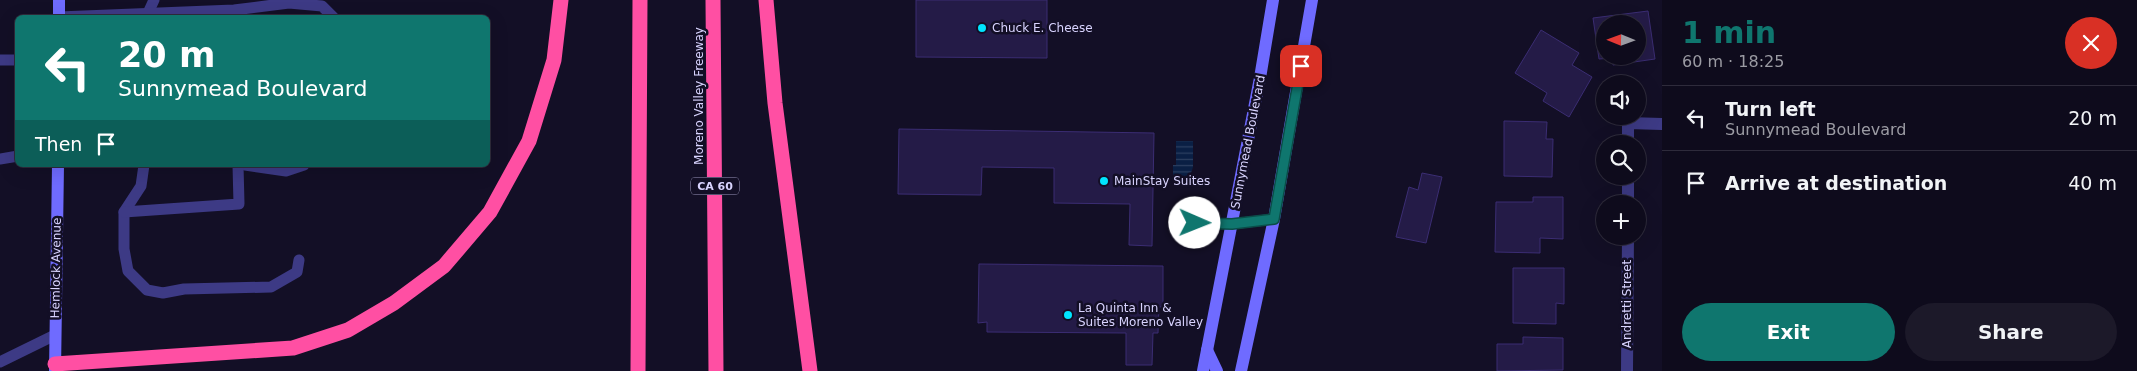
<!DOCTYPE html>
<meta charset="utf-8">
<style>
:root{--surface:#0e0b1c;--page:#1c1929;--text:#f1f3f6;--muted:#9b9ba3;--line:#2e2b3b;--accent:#0f766e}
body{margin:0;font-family:"DejaVu Sans",sans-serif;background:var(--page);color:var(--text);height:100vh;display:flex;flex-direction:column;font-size:19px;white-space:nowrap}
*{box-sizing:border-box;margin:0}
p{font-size:16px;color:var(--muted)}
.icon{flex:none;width:28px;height:28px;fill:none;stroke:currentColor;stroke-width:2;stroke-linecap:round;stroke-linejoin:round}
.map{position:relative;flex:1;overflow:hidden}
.side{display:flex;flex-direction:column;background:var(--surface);width:475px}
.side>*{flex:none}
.top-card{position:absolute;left:15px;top:15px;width:475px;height:152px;border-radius:8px;box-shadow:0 5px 20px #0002,0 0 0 1px var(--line);background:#0f766e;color:#fff;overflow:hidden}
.needle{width:32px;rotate:271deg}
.tools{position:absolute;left:1596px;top:15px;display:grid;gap:10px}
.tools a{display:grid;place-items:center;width:50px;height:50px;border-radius:50%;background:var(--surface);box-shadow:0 5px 20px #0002,0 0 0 1px var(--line);font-size:25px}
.pin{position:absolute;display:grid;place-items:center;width:42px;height:42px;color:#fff;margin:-21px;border-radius:10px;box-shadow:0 2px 8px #0006}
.me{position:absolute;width:55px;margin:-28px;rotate:91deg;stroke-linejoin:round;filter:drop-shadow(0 0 4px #0008)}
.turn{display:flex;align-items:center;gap:18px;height:105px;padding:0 20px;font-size:22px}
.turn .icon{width:65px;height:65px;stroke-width:2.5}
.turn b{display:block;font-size:35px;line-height:42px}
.then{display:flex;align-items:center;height:48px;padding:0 20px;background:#0003;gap:10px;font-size:19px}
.round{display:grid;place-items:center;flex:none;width:52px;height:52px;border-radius:26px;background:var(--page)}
.head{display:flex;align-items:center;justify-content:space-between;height:85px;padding:0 20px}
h1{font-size:30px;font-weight:800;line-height:38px;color:var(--accent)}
.cta{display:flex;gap:10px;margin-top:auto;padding:10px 20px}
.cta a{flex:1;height:58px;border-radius:30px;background:var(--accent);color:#fff;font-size:20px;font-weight:800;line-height:58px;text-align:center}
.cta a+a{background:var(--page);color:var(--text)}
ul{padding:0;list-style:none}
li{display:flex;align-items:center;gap:15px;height:65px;padding:0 20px;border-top:1px solid var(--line)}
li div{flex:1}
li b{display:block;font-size:19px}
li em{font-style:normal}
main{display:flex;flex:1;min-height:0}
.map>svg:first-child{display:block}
.water{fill:url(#water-rules)}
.building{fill:#241b47;stroke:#3b2d73;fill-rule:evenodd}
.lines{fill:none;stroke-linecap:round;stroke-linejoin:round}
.lane{stroke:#3d3a85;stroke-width:11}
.street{stroke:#3d3a85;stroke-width:12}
.secondary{stroke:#6f6bff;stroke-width:12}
.highway{stroke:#ff4fa3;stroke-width:15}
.route-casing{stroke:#0a4d48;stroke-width:12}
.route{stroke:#0f766e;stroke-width:9}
.poi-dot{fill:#00e5ff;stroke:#130f26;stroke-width:2}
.labels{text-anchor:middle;stroke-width:5;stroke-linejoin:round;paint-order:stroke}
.shield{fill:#130f26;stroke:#9e99be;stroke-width:1}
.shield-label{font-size:11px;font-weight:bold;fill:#d9d4ff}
.poi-label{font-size:12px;fill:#d9d4ff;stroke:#130f26;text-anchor:start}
.street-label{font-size:12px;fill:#d9d4ff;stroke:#130f26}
</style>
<main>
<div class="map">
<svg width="1662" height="371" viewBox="0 0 1662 371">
<defs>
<pattern id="water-rules" width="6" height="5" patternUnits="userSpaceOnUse" patternTransform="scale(1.25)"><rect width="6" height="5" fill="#0a1f44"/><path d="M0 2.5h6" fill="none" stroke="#2d3f60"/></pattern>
</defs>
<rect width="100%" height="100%" fill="#130f26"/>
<polygon class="water" points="1176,141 1193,141 1193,167 1190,176 1173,176 1173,165 1176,165"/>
<g class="building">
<polygon points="916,0 1047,0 1047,58 916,57"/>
<path d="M1648,11L1655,59L1613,65V58L1599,59L1593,18ZM1605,24H1638V56H1605Z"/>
<polygon points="1541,30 1579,53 1572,65 1592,77 1569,117 1543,101 1547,93 1515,73"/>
<polygon points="1504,121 1547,122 1546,139 1553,139 1552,177 1504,176"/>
<polygon points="899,129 1154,133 1152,246 1129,245 1130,204 1054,203 1054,168 982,167 981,195 898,194"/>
<polygon points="1422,173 1442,177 1426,243 1396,237 1409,187 1418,190"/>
<polygon points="1533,197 1563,197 1563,239 1540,238 1540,253 1495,252 1496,202 1533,202"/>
<polygon points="979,264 1163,266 1163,307 1159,307 1158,333 1153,333 1152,365 1126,365 1126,333 987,332 987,322 978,323"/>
<polygon points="1513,268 1564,268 1564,304 1556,303 1556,324 1513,323"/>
<polygon points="1523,337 1563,338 1563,370 1497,371 1497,344 1523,344"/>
</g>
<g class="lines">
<g class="lane">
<polyline points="148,13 154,0"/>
<polyline points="59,17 234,10 289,3 322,6 334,18"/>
<polyline points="0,60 18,60"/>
<polyline points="0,159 18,156"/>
<polyline points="144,165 141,186 124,212 124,249 128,271 147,290 163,293 184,289 271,287 297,272 299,260"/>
<polyline points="245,165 286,171 304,165"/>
<polyline points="124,212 239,204 238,165"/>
<polyline points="1195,223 1232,224 1274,219"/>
<polyline points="0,362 55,335"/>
</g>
<g class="street">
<polyline points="1628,144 1628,123 1662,124"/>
<polyline points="1628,204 1628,176"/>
<polyline points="1627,371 1628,236"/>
</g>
<g class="secondary">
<polyline points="59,18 59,0"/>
<polyline points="1207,350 1217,371"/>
<polyline points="55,371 58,165"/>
<polyline points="1203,371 1260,78 1273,0"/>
<polyline points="1241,371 1274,219 1312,0"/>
</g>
<g class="highway">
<polyline points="713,0 716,371"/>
<polyline points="766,0 775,103 810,371"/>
<polyline points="55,364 293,348 348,330 394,303 444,266 490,212 529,141 554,60 561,0"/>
<polyline points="638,371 640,0"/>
</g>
</g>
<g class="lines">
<g class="route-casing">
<polyline id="route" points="1195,223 1232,224 1274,219 1301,66"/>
</g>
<use href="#route" class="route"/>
</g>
<g class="poi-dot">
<circle cx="982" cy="28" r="5"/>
<circle cx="1104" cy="181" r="5"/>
<circle cx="1068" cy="315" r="5"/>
</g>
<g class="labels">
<rect class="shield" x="691" y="177.5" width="48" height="17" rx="4"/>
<g class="shield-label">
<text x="715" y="190">CA 60</text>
</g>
<g class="poi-label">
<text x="992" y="32">Chuck E. Cheese</text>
<text x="1114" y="185">MainStay Suites</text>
<text x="1078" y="312">La Quinta Inn &amp;<tspan x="1078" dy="14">Suites Moreno Valley</tspan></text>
</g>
<g class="street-label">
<text transform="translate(699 96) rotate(-90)" y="4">Moreno Valley Freeway</text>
<text transform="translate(1248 142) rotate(-79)" y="4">Sunnymead Boulevard</text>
<text transform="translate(56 268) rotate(-89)" y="4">Hemlock Avenue</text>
<text transform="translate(1627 304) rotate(-90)" y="4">Andretti Street</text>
</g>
</g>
</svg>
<div class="tools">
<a><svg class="needle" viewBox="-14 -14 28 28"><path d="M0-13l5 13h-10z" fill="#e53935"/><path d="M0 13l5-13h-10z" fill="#9b9ba3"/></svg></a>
<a><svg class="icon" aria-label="sound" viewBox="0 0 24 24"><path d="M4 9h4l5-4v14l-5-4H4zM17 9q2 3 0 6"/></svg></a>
<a><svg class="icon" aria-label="search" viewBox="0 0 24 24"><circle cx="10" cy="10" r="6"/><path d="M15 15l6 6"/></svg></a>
<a>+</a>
</div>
<div class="pin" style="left:1301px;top:66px;background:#d93025"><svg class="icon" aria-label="arrive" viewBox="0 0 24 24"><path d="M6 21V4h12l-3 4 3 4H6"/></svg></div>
<svg class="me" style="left:1195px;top:223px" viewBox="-20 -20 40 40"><circle r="19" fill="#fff"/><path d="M0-13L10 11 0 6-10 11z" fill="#0f766e"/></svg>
<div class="top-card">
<div class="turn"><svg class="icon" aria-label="left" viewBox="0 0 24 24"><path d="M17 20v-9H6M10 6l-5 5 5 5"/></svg><div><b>20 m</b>Sunnymead Boulevard</div></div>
<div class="then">Then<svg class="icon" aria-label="arrive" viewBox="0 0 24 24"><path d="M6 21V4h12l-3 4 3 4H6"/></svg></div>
</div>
</div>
<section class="side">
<div class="head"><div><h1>1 min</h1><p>60 m · 18:25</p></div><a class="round" style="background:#d93025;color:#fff"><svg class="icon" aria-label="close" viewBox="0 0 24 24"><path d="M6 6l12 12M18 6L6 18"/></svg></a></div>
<ul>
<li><svg class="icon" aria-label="left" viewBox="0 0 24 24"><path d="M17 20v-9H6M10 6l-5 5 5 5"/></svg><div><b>Turn left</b><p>Sunnymead Boulevard</p></div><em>20 m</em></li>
<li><svg class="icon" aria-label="arrive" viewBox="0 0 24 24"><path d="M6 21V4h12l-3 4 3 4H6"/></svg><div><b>Arrive at destination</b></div><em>40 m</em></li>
</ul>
<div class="cta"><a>Exit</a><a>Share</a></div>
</section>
</main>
